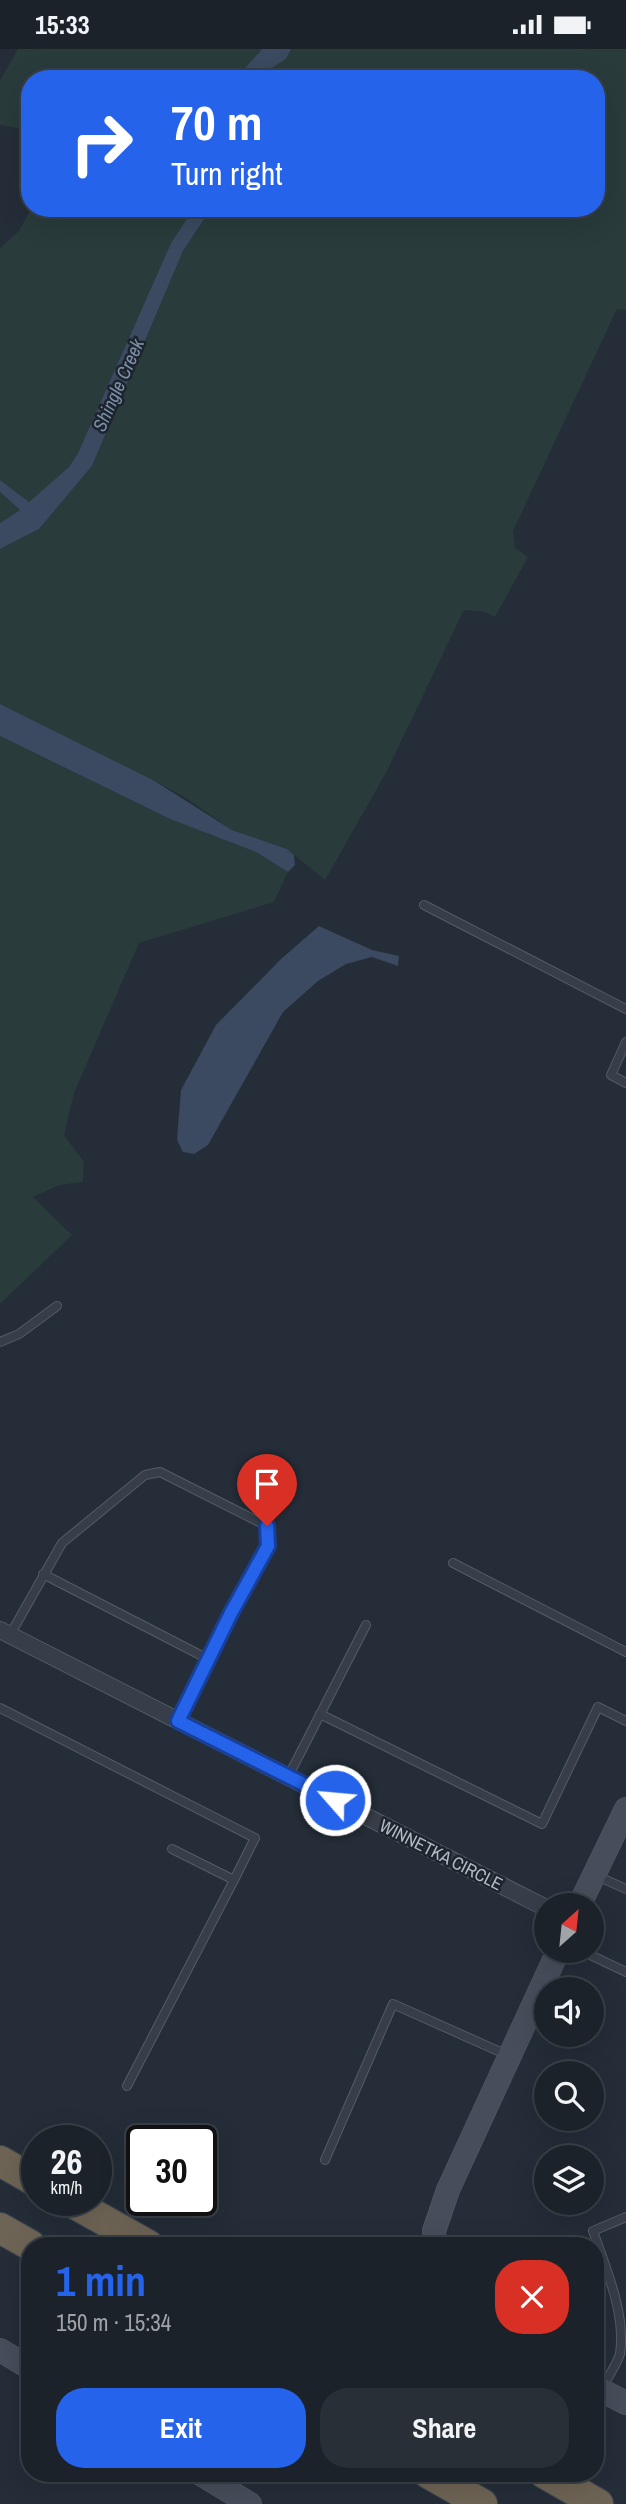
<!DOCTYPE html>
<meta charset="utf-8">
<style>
:root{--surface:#1b222a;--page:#282f36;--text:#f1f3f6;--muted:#a0a4a8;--line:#393f47;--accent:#2563eb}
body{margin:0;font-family:"Archivo Narrow",sans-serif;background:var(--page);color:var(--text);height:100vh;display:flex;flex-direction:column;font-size:26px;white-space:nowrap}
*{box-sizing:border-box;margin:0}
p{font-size:23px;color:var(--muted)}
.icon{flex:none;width:38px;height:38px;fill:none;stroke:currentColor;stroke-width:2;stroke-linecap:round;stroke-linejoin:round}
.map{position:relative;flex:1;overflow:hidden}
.panel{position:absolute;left:21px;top:2188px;width:583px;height:245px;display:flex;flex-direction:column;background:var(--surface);border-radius:28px;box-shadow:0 7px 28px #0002,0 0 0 2px var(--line)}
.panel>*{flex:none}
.guide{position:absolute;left:21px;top:21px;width:584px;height:147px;border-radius:28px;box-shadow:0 7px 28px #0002,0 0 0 2px var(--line);background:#2563eb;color:#fff;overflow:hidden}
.needle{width:46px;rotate:27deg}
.fabs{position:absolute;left:534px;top:1844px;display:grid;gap:14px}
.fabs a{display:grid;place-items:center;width:70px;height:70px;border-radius:50%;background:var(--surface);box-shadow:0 7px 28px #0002,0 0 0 2px var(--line);font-size:35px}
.speed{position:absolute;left:21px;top:2076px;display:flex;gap:14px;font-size:35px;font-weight:700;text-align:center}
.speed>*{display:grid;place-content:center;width:91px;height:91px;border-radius:50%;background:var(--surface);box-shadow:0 7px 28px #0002,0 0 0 2px var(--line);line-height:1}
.speed small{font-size:18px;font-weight:400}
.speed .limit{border:4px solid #111;border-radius:10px;background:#fff;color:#111}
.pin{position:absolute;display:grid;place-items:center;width:60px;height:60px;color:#fff;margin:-72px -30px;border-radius:50% 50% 50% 0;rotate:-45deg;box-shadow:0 0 7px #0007}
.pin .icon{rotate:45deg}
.me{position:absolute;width:77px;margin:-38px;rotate:297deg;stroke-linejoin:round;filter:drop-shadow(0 0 5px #0008)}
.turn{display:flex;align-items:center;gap:24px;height:147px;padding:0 35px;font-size:32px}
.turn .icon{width:91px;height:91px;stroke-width:2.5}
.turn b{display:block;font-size:49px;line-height:60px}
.round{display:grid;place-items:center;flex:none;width:74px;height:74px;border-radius:28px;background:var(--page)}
.overview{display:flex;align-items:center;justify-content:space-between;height:119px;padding:0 35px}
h1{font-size:42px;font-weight:700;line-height:52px;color:var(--accent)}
.action{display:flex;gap:14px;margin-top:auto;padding:14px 35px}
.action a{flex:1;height:80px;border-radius:28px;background:var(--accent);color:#fff;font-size:28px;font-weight:700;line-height:80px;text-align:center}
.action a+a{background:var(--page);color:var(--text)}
.status{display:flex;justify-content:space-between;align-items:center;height:49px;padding:0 35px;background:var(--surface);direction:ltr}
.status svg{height:19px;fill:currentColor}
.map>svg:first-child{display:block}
.green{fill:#293b3b}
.water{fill:#3b4a60}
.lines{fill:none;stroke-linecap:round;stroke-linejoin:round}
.lane-casing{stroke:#555c66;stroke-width:10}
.street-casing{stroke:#555c66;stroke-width:18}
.secondary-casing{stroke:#555c66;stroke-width:24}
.highway-casing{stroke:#424953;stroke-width:32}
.lane{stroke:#373e49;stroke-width:8}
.street{stroke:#373e49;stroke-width:16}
.secondary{stroke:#464e5b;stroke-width:23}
.highway{stroke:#6e6455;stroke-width:30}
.route-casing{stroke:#184099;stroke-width:18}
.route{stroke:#2563eb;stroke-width:12}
.labels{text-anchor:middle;stroke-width:5;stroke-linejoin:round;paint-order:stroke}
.street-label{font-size:18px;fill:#b2b9c4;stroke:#1d242d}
.water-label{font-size:19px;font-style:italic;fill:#7d90aa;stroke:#1d242d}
</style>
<div class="status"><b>15:33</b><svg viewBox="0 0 49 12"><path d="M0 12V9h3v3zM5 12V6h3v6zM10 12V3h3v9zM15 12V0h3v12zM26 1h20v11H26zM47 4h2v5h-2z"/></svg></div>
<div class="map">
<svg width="626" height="2455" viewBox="0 0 626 2455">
<rect width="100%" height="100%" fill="#242d38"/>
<g class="green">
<polygon points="18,0 262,0 245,20 245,30 30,30 30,81 0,76 0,32"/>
<polygon points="291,0 626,0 626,261 617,260 513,482 515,499 528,508 495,568 485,563 464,561 387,722 325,831 287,800 232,781 186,749 153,731 0,655 0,500 39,480 92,417 183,202 208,164 220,168 222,159 597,159 597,30 268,30 270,20 286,10"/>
<polygon points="30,136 30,159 194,159 171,194 78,404 69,418 29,453 0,431 0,199 19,182 30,162 19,140"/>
<polygon points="0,443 20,461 0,474"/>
<polygon points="0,687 170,770 256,803 288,823 274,853 139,894 74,1044 64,1086 84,1113 83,1133 60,1136 33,1148 72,1186 0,1255"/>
</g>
<g class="water">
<polygon points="262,0 291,0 286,10 270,20 268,30 245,30 244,20"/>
<polygon points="194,159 222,159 220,168 208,164 183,202 92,417 39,480 0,500 0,474 20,461 0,443 0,431 29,453 69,418 78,404 171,194"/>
<polygon points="0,655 153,731 232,781 287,800 294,806 295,816 288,823 256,803 170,770 0,687"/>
<polygon points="319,877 372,901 399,907 398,917 372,908 346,915 318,932 283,963 208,1096 194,1105 183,1103 177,1091 181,1041 216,976 281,910"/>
</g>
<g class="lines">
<g class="lane-casing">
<g id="lane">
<polyline points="424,856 626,960"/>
<polyline points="626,993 611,1026 626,1034"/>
<polyline points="0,1293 19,1285 57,1257"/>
<polyline points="453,1514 626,1603"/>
<polyline points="43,1525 208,1610"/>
<polyline points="10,1586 62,1494 145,1426 160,1423 267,1477 268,1497 231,1565 178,1671"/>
<polyline points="0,1659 255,1789 234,1831 172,1800"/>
<polyline points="320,1665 542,1775 598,1658 626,1672"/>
<polyline points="288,1728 366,1576"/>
<polyline points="597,1827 626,1840"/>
<polyline points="582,1902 626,1923"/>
<polyline points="127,2037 234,1831"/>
<polyline points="325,2111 393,1955 507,2006"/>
<path d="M602,2339C608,2328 616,2317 620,2305C626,2264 606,2220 593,2182L626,2168"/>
</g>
</g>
<g class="street-casing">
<polyline id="street" points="0,1581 546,1859"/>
</g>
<g class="secondary-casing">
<g id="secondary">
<polyline points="579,1857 626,1760"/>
<polyline points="435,2196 434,2182 448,2141 558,1902"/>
<polyline points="0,2301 30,2319"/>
<polyline points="595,2338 626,2354"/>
<polyline points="199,2424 250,2455"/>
</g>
</g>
<g class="highway-casing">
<g id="highway">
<polyline points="0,2112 37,2133"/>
<polyline points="68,2151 148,2196"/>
<polyline points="0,2179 30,2196"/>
<polyline points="428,2424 482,2455"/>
<polyline points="544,2424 598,2455"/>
</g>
</g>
<use href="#lane" class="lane"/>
<use href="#street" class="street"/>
<use href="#secondary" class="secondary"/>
<use href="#highway" class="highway"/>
</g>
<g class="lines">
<g class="route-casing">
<polyline id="route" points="267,1477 268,1497 231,1564 178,1672 335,1751"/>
</g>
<use href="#route" class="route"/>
</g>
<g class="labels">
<g class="street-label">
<text transform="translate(441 1806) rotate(27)" y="6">WINNETKA CIRCLE</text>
</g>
<g class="water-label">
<text transform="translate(118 336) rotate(-66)" y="7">Shingle Creek</text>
</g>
</g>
</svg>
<div class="fabs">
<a><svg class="needle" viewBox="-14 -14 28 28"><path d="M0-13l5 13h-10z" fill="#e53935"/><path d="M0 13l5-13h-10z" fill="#a0a4a8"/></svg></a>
<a><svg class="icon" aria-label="sound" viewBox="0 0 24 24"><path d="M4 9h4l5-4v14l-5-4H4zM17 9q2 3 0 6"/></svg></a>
<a><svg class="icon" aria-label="search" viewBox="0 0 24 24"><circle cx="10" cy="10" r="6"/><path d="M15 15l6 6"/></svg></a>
<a><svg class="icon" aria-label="layers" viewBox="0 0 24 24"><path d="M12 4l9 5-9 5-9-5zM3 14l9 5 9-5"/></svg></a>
</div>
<div class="speed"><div>26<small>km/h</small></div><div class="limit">30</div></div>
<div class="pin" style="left:267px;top:1477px;background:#d93025"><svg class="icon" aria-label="arrive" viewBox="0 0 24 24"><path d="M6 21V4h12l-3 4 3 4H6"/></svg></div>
<svg class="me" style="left:335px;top:1751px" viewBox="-20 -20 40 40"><circle r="17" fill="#2563eb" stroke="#fff" stroke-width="3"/><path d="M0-11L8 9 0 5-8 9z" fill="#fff"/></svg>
<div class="guide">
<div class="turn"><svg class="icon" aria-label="right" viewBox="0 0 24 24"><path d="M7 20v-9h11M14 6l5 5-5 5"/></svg><div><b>70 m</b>Turn right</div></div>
</div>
<section class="panel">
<div class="overview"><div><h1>1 min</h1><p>150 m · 15:34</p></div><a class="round" style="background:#d93025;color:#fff"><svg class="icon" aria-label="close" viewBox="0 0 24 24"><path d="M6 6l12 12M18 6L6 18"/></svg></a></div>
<div class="action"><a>Exit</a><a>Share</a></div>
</section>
</div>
